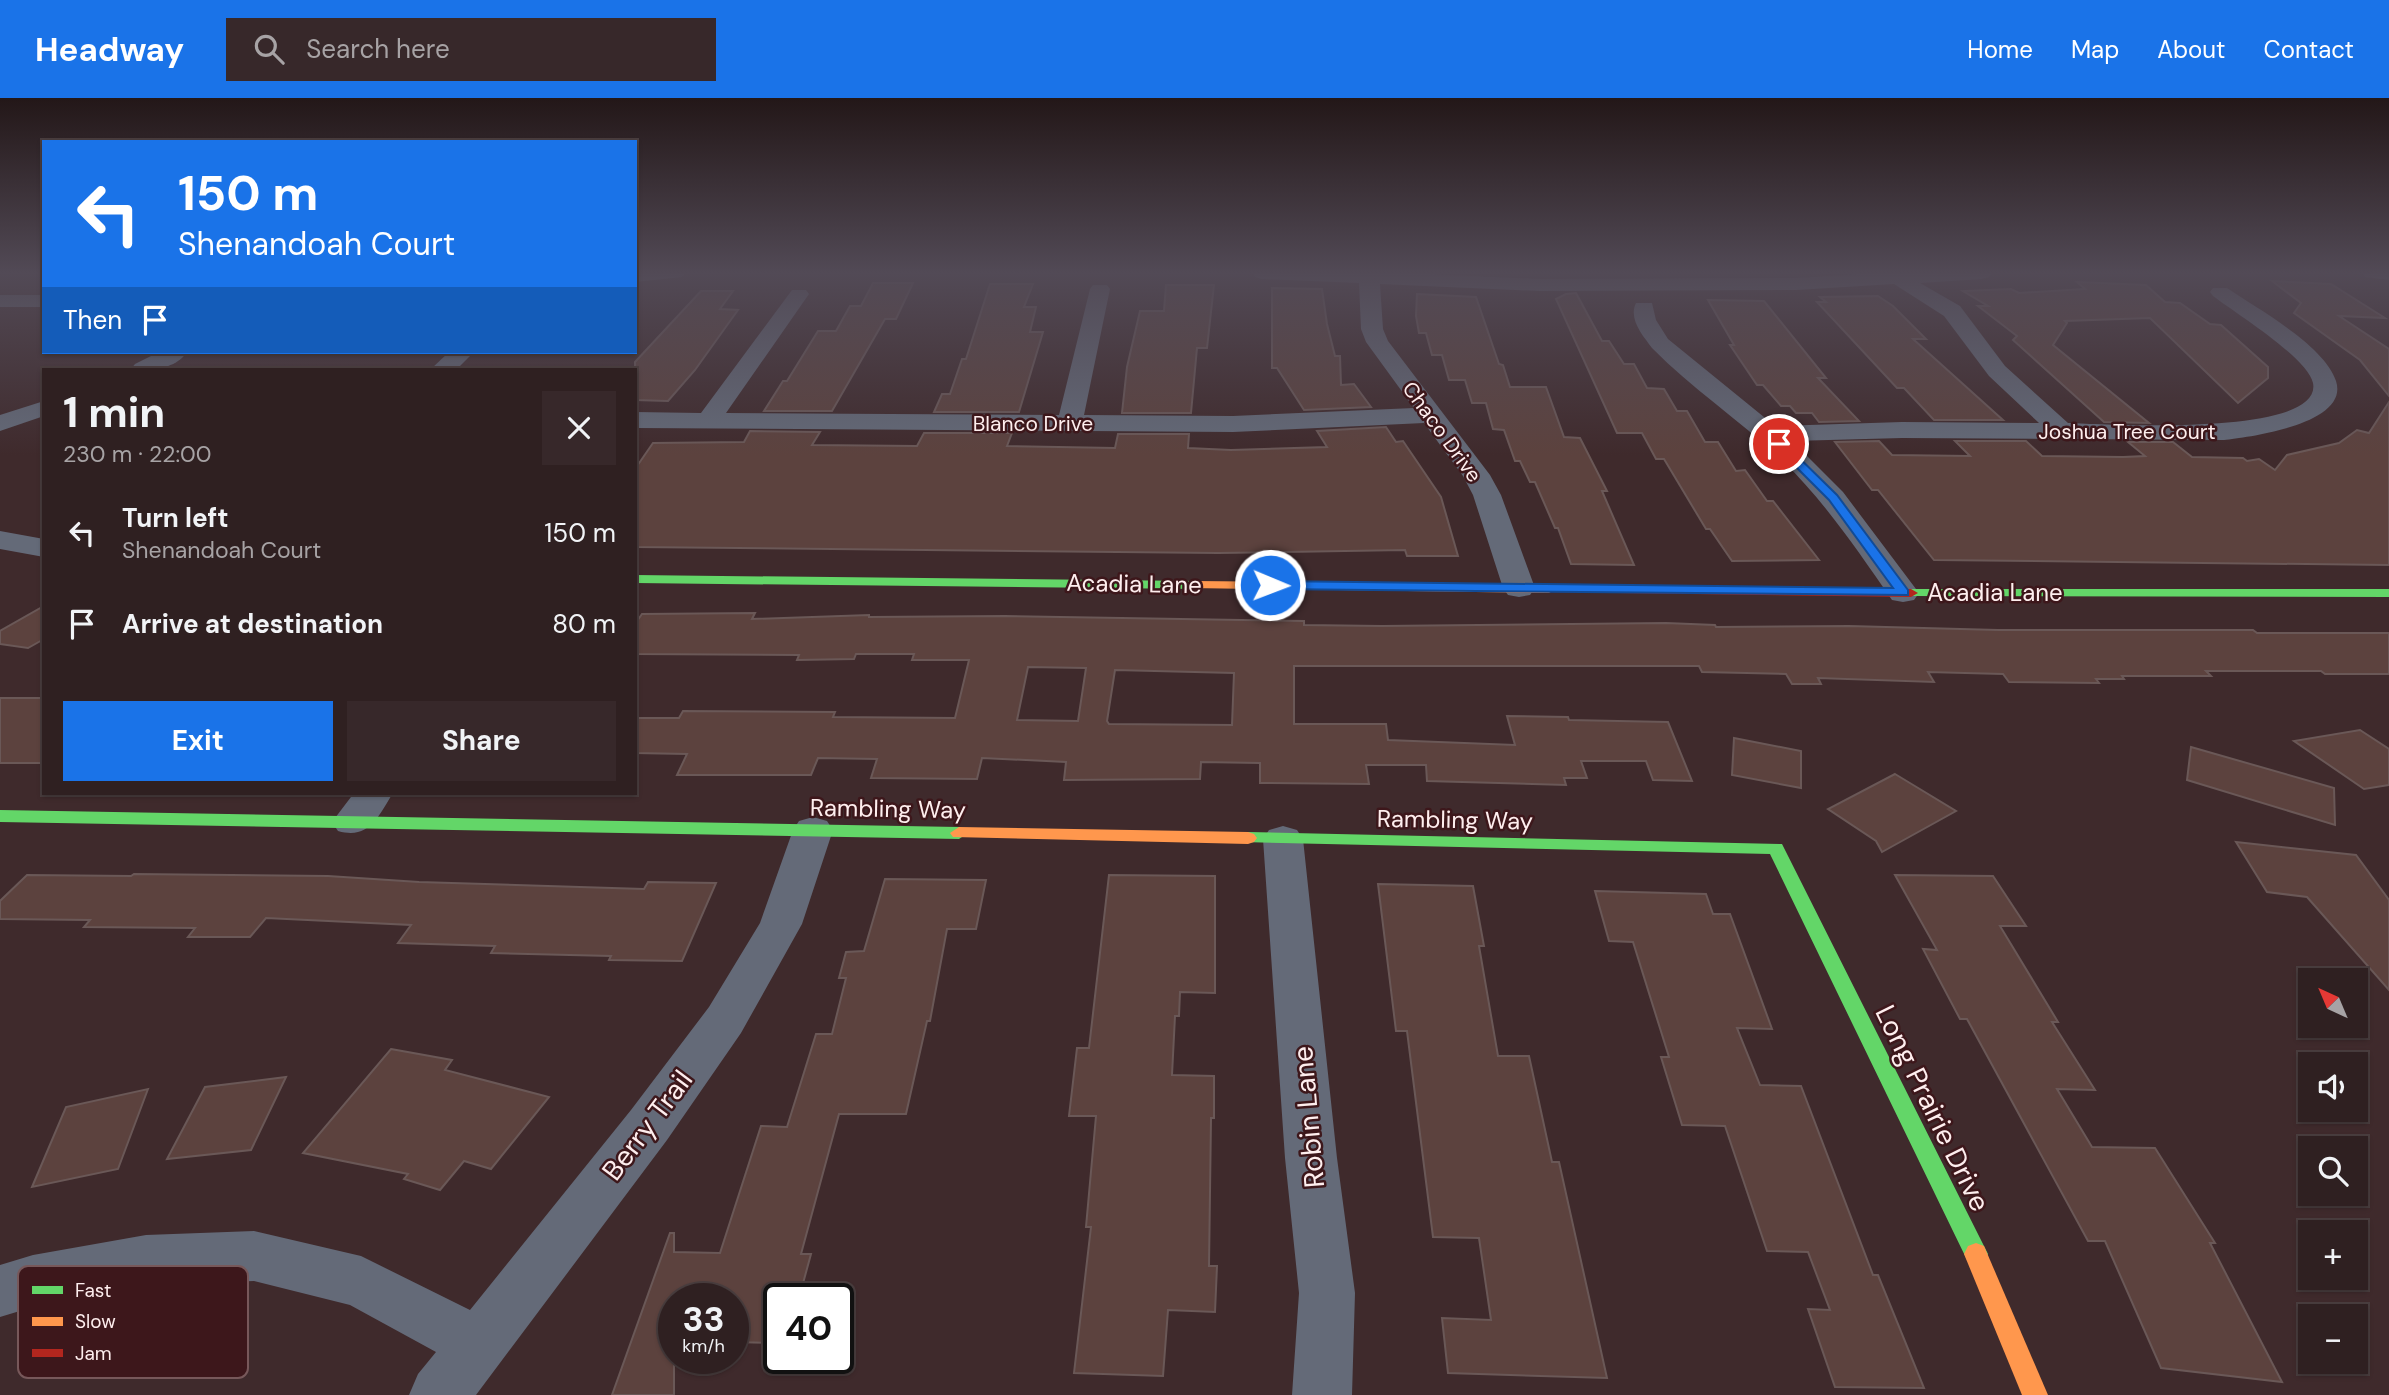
<!DOCTYPE html>
<meta charset="utf-8">
<style>
:root{--surface:#2f2021;--page:#37282a;--text:#f1f3f6;--muted:#a7a3a5;--line:#4a3e3f;--accent:#1a73e8}
body{margin:0;font-family:"DM Sans",sans-serif;background:var(--page);color:var(--text);height:100vh;display:flex;flex-direction:column;font-size:26px;white-space:nowrap}
*{box-sizing:border-box;margin:0}
p{font-size:23px;color:var(--muted)}
.icon{flex:none;width:38px;height:38px;fill:none;stroke:currentColor;stroke-width:2;stroke-linecap:round;stroke-linejoin:round}
.map{position:relative;flex:1;overflow:hidden}
.details{position:absolute;left:42px;top:270px;width:595px;height:427px;display:flex;flex-direction:column;background:var(--surface);border-radius:0px;box-shadow:0 2px 5px #0004,0 0 0 2px var(--line)}
.details>*{flex:none}
.guide{position:absolute;left:42px;top:42px;width:595px;height:214px;border-radius:0px;box-shadow:0 2px 5px #0004,0 0 0 2px var(--line);background:#1a73e8;color:#fff;overflow:hidden}
.needle{width:46px;rotate:316deg}
.buttons{position:absolute;left:2298px;top:870px;display:grid;gap:14px}
.buttons a{display:grid;place-items:center;width:70px;height:70px;border-radius:0px;background:var(--surface);box-shadow:0 2px 5px #0004,0 0 0 2px var(--line);font-size:35px}
.speed{position:absolute;left:658px;top:1185px;display:flex;gap:14px;font-size:35px;font-weight:700;text-align:center}
.speed>*{display:grid;place-content:center;width:91px;height:91px;border-radius:50%;background:var(--surface);box-shadow:0 2px 5px #0004,0 0 0 2px var(--line);line-height:1}
.speed small{font-size:18px;font-weight:400}
.speed .limit{border:4px solid #111;border-radius:10px;background:#fff;color:#111}
.pin{position:absolute;display:grid;place-items:center;width:60px;height:60px;color:#fff;margin:-30px;border:4px solid #fff;border-radius:50%;box-shadow:0 2px 7px #0007}
.me{position:absolute;width:77px;margin:-38px;rotate:91deg;stroke-linejoin:round;filter:drop-shadow(0 0 5px #0008)}
.turn{display:flex;align-items:center;gap:24px;height:147px;padding:0 21px;font-size:32px}
.turn .icon{width:91px;height:91px;stroke-width:2.5}
.turn b{display:block;font-size:49px;line-height:60px}
.then{display:flex;align-items:center;height:66px;padding:0 21px;background:#0003;gap:14px;font-size:26px}
.round{display:grid;place-items:center;flex:none;width:74px;height:74px;border-radius:0px;background:var(--page)}
.summary{display:flex;align-items:center;justify-content:space-between;height:119px;padding:0 21px}
h1{font-size:42px;font-weight:700;line-height:52px}
.cta{display:flex;gap:14px;margin-top:auto;padding:14px 21px}
.cta a{flex:1;height:80px;border-radius:0px;background:var(--accent);color:#fff;font-size:28px;font-weight:700;line-height:80px;text-align:center}
.cta a+a{background:var(--page);color:var(--text)}
ul{padding:0;list-style:none}
li{display:flex;align-items:center;gap:21px;height:91px;padding:0 21px}
li div{flex:1}
li b{display:block;font-size:26px}
li em{font-style:normal}
header{display:flex;align-items:center;gap:42px;box-sizing:border-box;height:98px;padding:0 35px;background:var(--accent);color:#fff}
header strong{font-size:33px}
nav{display:flex;gap:38px;margin-inline-start:auto;font-size:24px}
.search{width:490px;height:63px;background:var(--page);display:flex;align-items:center;gap:18px;box-sizing:border-box;padding:0 24px;border-radius:0px;color:var(--muted);font-size:26px}
.map>svg:first-child{display:block}
.building{fill:#5c423e;stroke:#6a5857;stroke-width:2;fill-rule:evenodd}
.lines{fill:none;stroke-linecap:round;stroke-linejoin:round}
.street{fill:#646a78;fill-rule:evenodd}
.fast{fill:#63d668;fill-rule:evenodd}
.slow{fill:#ff974d;fill-rule:evenodd}
.jam{fill:#b3261e;fill-rule:evenodd}
.route{fill:#1a73e8;stroke:#114b97;stroke-width:2}
.labels{text-anchor:middle;stroke-width:5;stroke-linejoin:round;paint-order:stroke}
.far-street-label{font-size:21px;fill:#feeeee;stroke:#3d171b}
.street-label{font-size:24px;fill:#feeeee;stroke:#3d171b}
.near-street-label{font-size:28px;fill:#feeeee;stroke:#3d171b}
.key{fill:#3d171b;stroke:#77585a;stroke-width:2}
.key-label{font-size:19px;fill:#feeeee}
</style>
<header>
<strong>Headway</strong>
<div class="search"><svg class="icon" aria-label="search" viewBox="0 0 24 24"><circle cx="10" cy="10" r="6"/><path d="M15 15l6 6"/></svg>Search here</div>
<nav><a>Home</a><a>Map</a><a>About</a><a>Contact</a></nav>
</header>
<div class="map">
<svg width="2389" height="1297" viewBox="0 0 2389 1297">
<rect width="100%" height="100%" fill="#3f2a2c"/>
<g class="building">
<polygon points="2272,183 2331,186 2385,220 2339,218 2389,251 2389,298 2360,262 2294,215 2301,205"/>
<polygon points="2077,184 2146,187 2165,204 2180,205 2210,226 2221,227 2268,269 2268,280 2238,305 2150,220 2065,223 2067,225 2053,247 2149,325 2104,324 2013,242 2017,238 1978,208 1988,208 1963,193 2011,191 2019,195 2085,191"/>
<polygon points="873,185 913,185 896,221 885,221 832,313 764,313 783,283 787,283 818,233 836,233 850,208 861,208"/>
<polygon points="990,186 1033,186 1024,209 1036,209 1030,234 1043,234 1019,314 934,314 942,296 950,296 962,261 966,261"/>
<polygon points="1166,187 1214,187 1207,250 1197,250 1191,315 1122,315 1127,269 1140,213 1164,213"/>
<polygon points="1272,190 1322,191 1327,226 1335,258 1340,258 1341,287 1354,286 1371,309 1304,312 1277,270 1272,270"/>
<polygon points="701,193 733,193 720,211 738,212 695,272 668,303 635,302 635,264"/>
<polygon points="1576,195 1602,243 1609,243 1624,266 1634,266 1647,290 1664,291 1677,313 1687,313 1705,344 1718,344 1736,373 1745,372 1767,403 1773,403 1819,462 1732,463 1710,431 1706,431 1664,361 1656,361 1642,335 1617,335 1556,201 1566,196"/>
<polygon points="1417,196 1476,199 1499,266 1503,267 1510,289 1546,289 1564,339 1580,340 1607,393 1602,393 1634,467 1571,466 1558,430 1555,430 1535,384 1530,384 1520,363 1515,363 1504,332 1493,331 1486,305 1472,305 1465,282 1449,282 1442,257 1432,257 1426,235 1419,235 1416,218"/>
<polygon points="1878,198 1893,208 1926,241 1913,241 2003,322 1934,322 1904,290 1897,290 1817,204 1826,204 1820,199"/>
<polygon points="1708,202 1764,203 1826,280 1818,280 1859,323 1819,324 1812,315 1796,315 1790,308 1781,308 1763,287 1757,287 1730,247 1734,247"/>
<polygon points="2389,304 2389,467 1934,462 1878,392 1872,392 1835,344 1879,343 1892,357 1970,358 1955,343 2026,343 2042,358 2123,359 2145,358 2128,344 2173,344 2192,359 2243,360 2247,363 2259,361 2275,372 2287,357 2339,345 2357,332 2369,335"/>
<polygon points="1386,329 1396,344 1403,343 1441,399 1458,458 1407,458 1405,452 1218,455 635,449 635,371 653,345 744,344 750,333 820,334 812,347 917,348 924,335 1012,335 1007,348 1115,350 1118,336 1189,336 1188,350 1231,352 1327,349 1317,333"/>
<polygon points="44,508 44,541 28,550 0,546 0,533"/>
<path d="M755,515L752,521L869,517V519L1005,518L1304,523V527L1382,528L1666,525L1715,527L1716,529L1849,528L1998,532H2253L2257,535H2389V576H2325L2321,573H2206L2211,578H2122L2124,581H2096L2099,585L2009,584L2003,576L1928,574L1934,584L1818,580L1821,586H1792L1786,576L1702,574L1699,568H1294V626H1386L1388,642L1515,647L1507,618L1568,619L1569,622L1668,624L1692,683L1653,682L1646,663H1581L1587,680H1564L1566,687L1427,683L1426,667H1366L1369,686L1260,685V665L1201,664L1200,681L1064,682L1066,664L982,660L977,681L871,680L877,661L818,660L811,677H677L687,656L635,655V620H679L683,613L835,614L833,619L955,620L969,562H912L914,556H856L854,561L797,562L799,557L635,556V526L642,516ZM1028,569L1086,570L1078,623L1017,622ZM1115,572L1234,575L1232,627L1109,626L1107,623Z"/>
<rect x="0" y="600" width="44" height="65"/>
<polygon points="2360,632 2389,651 2389,687 2364,691 2294,643"/>
<polygon points="1734,640 1801,653 1801,690 1732,677"/>
<polygon points="2191,649 2334,690 2335,727 2187,682"/>
<polygon points="1895,676 1956,713 1882,754 1876,743 1828,711"/>
<polygon points="2236,744 2356,757 2389,802 2389,892 2307,799 2267,794"/>
<polygon points="134,776 328,778 419,784 644,791 648,784 716,785 682,863 609,862 611,858 491,855 495,848 398,845 411,827 266,820 250,839 188,839 195,830 84,829 90,822 0,821 0,803 27,777 131,778"/>
<polygon points="1109,777 1215,778 1215,895 1180,894 1179,918 1175,918 1172,977 1214,978 1214,1020 1211,1020 1209,1168 1217,1168 1215,1214 1168,1212 1163,1278 1074,1275 1091,1129 1086,1129 1096,1018 1069,1018 1077,950 1089,950"/>
<polygon points="1895,777 1993,778 2026,828 2000,828 2058,924 2052,924 2095,992 2057,991 2092,1049 2155,1050 2215,1145 2210,1145 2282,1284 2161,1270 2105,1143 2088,1143 1967,921 1960,921 1923,851 1937,852"/>
<polygon points="885,781 986,782 976,831 947,831 930,923 927,923 906,1016 839,1016 801,1156 811,1156 799,1200 779,1200 779,1245 733,1244 733,1200 674,1200 674,1297 612,1297 670,1135 674,1135 674,1154 720,1155 761,1028 787,1029 816,936 832,936 846,880 839,880 846,854 864,853"/>
<polygon points="1378,786 1473,788 1484,848 1479,848 1498,958 1529,958 1552,1064 1559,1064 1607,1280 1448,1275 1442,1220 1491,1222 1479,1140 1433,1139 1407,933 1396,933"/>
<polygon points="1595,793 1706,796 1713,816 1730,816 1772,931 1737,930 1760,987 1801,988 1873,1177 1878,1177 1924,1290 1835,1289 1808,1211 1830,1212 1808,1154 1767,1153 1725,1028 1682,1027 1661,959 1669,959 1633,844 1609,843"/>
<polygon points="391,951 452,962 445,972 549,999 491,1071 464,1063 440,1092 404,1081 408,1076 303,1055"/>
<polygon points="286,979 251,1052 167,1061 205,989"/>
<polygon points="148,991 118,1071 32,1089 66,1009"/>
</g>
<g class="lines">
<g class="street">
<polygon points="635,175 685,175 682,179 635,184"/>
<path d="M1252,175H1405L1540,181L1796,180L1877,175H1992L1989,179L1982,181L1920,185L1960,208L2005,268L2068,325C2101,326 2324,340 2313,285C2308,260 2234,214 2213,198L2210,194L2213,190H2227C2258,211 2324,247 2336,283C2350,326 2250,339 2224,342L1902,340L1792,343L1843,394L1919,495L1914,502L1903,504L1892,502C1858,453 1825,404 1782,362C1741,323 1692,291 1652,250C1643,238 1628,221 1636,205H1652L1656,222L1668,241L1775,328L1902,324L2039,325L1989,278L1944,218L1894,186L1796,192L1540,193L1380,186L1383,231L1388,243L1490,377L1501,397L1535,490L1530,497L1519,499L1508,497L1503,490L1473,397L1463,378L1424,325L1233,334L635,330V314L701,315L792,192H806L809,196L726,315L1059,317L1090,191L1093,187H1107L1110,191L1084,317L1233,318L1414,310L1366,244L1361,231L1359,185L1262,181L1255,179Z"/>
<polygon points="2362,175 2389,175 2389,182 2365,179"/>
<rect x="0" y="197" width="44" height="12"/>
<path d="M159,254H187C175,272 151,272 131,271L135,266Z"/>
<polygon points="449,254 474,254 457,271 431,271"/>
<polygon points="44,303 44,318 0,333 0,317"/>
<polygon points="0,433 44,441 44,459 0,451"/>
<path d="M354,695H393C378,719 369,742 338,733L332,724Z"/>
<polygon points="813,719 827,723 833,732 802,826 741,935 667,1042 476,1297 409,1297 418,1276 436,1254 350,1207 254,1183 146,1187 33,1209 0,1219 0,1167 33,1157 146,1137 254,1133 361,1158 470,1212 631,1012 709,909 760,825 793,732 799,723"/>
<polygon points="1283,728 1297,732 1303,741 1337,1060 1355,1195 1352,1297 1292,1297 1299,1195 1285,1060 1263,741 1269,732"/>
</g>
<g class="fast">
<polygon points="635,477 1195,483 1202,487 1195,491 635,485"/>
<polygon points="1911,491 2389,491 2389,499 1906,498 1904,495"/>
<polygon points="0,712 959,729 968,735 959,741 0,724"/>
<polygon points="1248,734 1782,746 1984,1148 1988,1156 1984,1164 1976,1167 1968,1164 1770,756 1242,744 1239,740 1242,736"/>
</g>
<g class="slow">
<polygon points="1195,483 1549,487 1556,491 1549,495 1190,490 1188,487"/>
<polygon points="959,729 1248,734 1254,736 1257,740 1254,744 1248,746 953,739 950,735"/>
<polygon points="1976,1145 1984,1148 2048,1297 2022,1297 1964,1156 1968,1148"/>
</g>
<polygon class="jam" points="1549,487 1911,491 1918,495 1911,499 1544,494 1542,491"/>
</g>
<linearGradient id="sky" x2="0" y2="1"><stop stop-color="#231718"/><stop offset="0.49" stop-color="#524a56"/><stop offset="1" stop-color="#524a56" stop-opacity="0"/></linearGradient>
<rect width="2389" height="357" fill="url(#sky)"/>
<polygon class="route" points="1775,344 1783,344 1837,397 1908,492 1908,497 1270,491 1264,487 1270,483 1893,490 1829,402 1775,348"/>
<g class="labels">
<g class="far-street-label">
<text x="1033" y="333">Blanco Drive</text>
<text transform="translate(1442 334) rotate(54)" y="7">Chaco Drive</text>
<text x="2127" y="341">Joshua Tree Court</text>
</g>
<g class="street-label">
<text transform="translate(1134 486) rotate(1)" y="8">Acadia Lane</text>
<text x="1995" y="503">Acadia Lane</text>
<text transform="translate(888 711) rotate(1)" y="8">Rambling Way</text>
<text transform="translate(1455 722) rotate(1)" y="8">Rambling Way</text>
</g>
<g class="near-street-label">
<text transform="translate(1933 1010) rotate(64)" y="10">Long Prairie Drive</text>
<text transform="translate(1308 1019) rotate(-95)" y="10">Robin Lane</text>
<text transform="translate(647 1027) rotate(-53)" y="10">Berry Trail</text>
</g>
</g>
<rect x="18" y="1168" width="230" height="112" rx="10" class="key"/>
<rect x="32" y="1188" width="31" height="8" fill="#63d668"/>
<rect x="32" y="1219" width="31" height="9" fill="#ff974d"/>
<rect x="32" y="1251" width="31" height="8" fill="#b3261e"/>
<g class="key-label">
<text x="75" y="1199">Fast</text>
<text x="75" y="1230">Slow</text>
<text x="75" y="1262">Jam</text>
</g>
</svg>
<div class="buttons">
<a><svg class="needle" viewBox="-14 -14 28 28"><path d="M0-13l5 13h-10z" fill="#e53935"/><path d="M0 13l5-13h-10z" fill="#a7a3a5"/></svg></a>
<a><svg class="icon" aria-label="sound" viewBox="0 0 24 24"><path d="M4 9h4l5-4v14l-5-4H4zM17 9q2 3 0 6"/></svg></a>
<a><svg class="icon" aria-label="search" viewBox="0 0 24 24"><circle cx="10" cy="10" r="6"/><path d="M15 15l6 6"/></svg></a>
<a>+</a>
<a>−</a>
</div>
<div class="speed"><div>33<small>km/h</small></div><div class="limit">40</div></div>
<div class="pin" style="left:1779px;top:346px;background:#d93025"><svg class="icon" aria-label="arrive" viewBox="0 0 24 24"><path d="M6 21V4h12l-3 4 3 4H6"/></svg></div>
<svg class="me" style="left:1270px;top:487px" viewBox="-20 -20 40 40"><circle r="17" fill="#1a73e8" stroke="#fff" stroke-width="3"/><path d="M0-11L8 9 0 5-8 9z" fill="#fff"/></svg>
<div class="guide">
<div class="turn"><svg class="icon" aria-label="left" viewBox="0 0 24 24"><path d="M17 20v-9H6M10 6l-5 5 5 5"/></svg><div><b>150 m</b>Shenandoah Court</div></div>
<div class="then">Then<svg class="icon" aria-label="arrive" viewBox="0 0 24 24"><path d="M6 21V4h12l-3 4 3 4H6"/></svg></div>
</div>
<section class="details">
<div class="summary"><div><h1>1 min</h1><p>230 m · 22:00</p></div><a class="round"><svg class="icon" aria-label="close" viewBox="0 0 24 24"><path d="M6 6l12 12M18 6L6 18"/></svg></a></div>
<ul>
<li><svg class="icon" aria-label="left" viewBox="0 0 24 24"><path d="M17 20v-9H6M10 6l-5 5 5 5"/></svg><div><b>Turn left</b><p>Shenandoah Court</p></div><em>150 m</em></li>
<li><svg class="icon" aria-label="arrive" viewBox="0 0 24 24"><path d="M6 21V4h12l-3 4 3 4H6"/></svg><div><b>Arrive at destination</b></div><em>80 m</em></li>
</ul>
<div class="cta"><a>Exit</a><a>Share</a></div>
</section>
</div>
